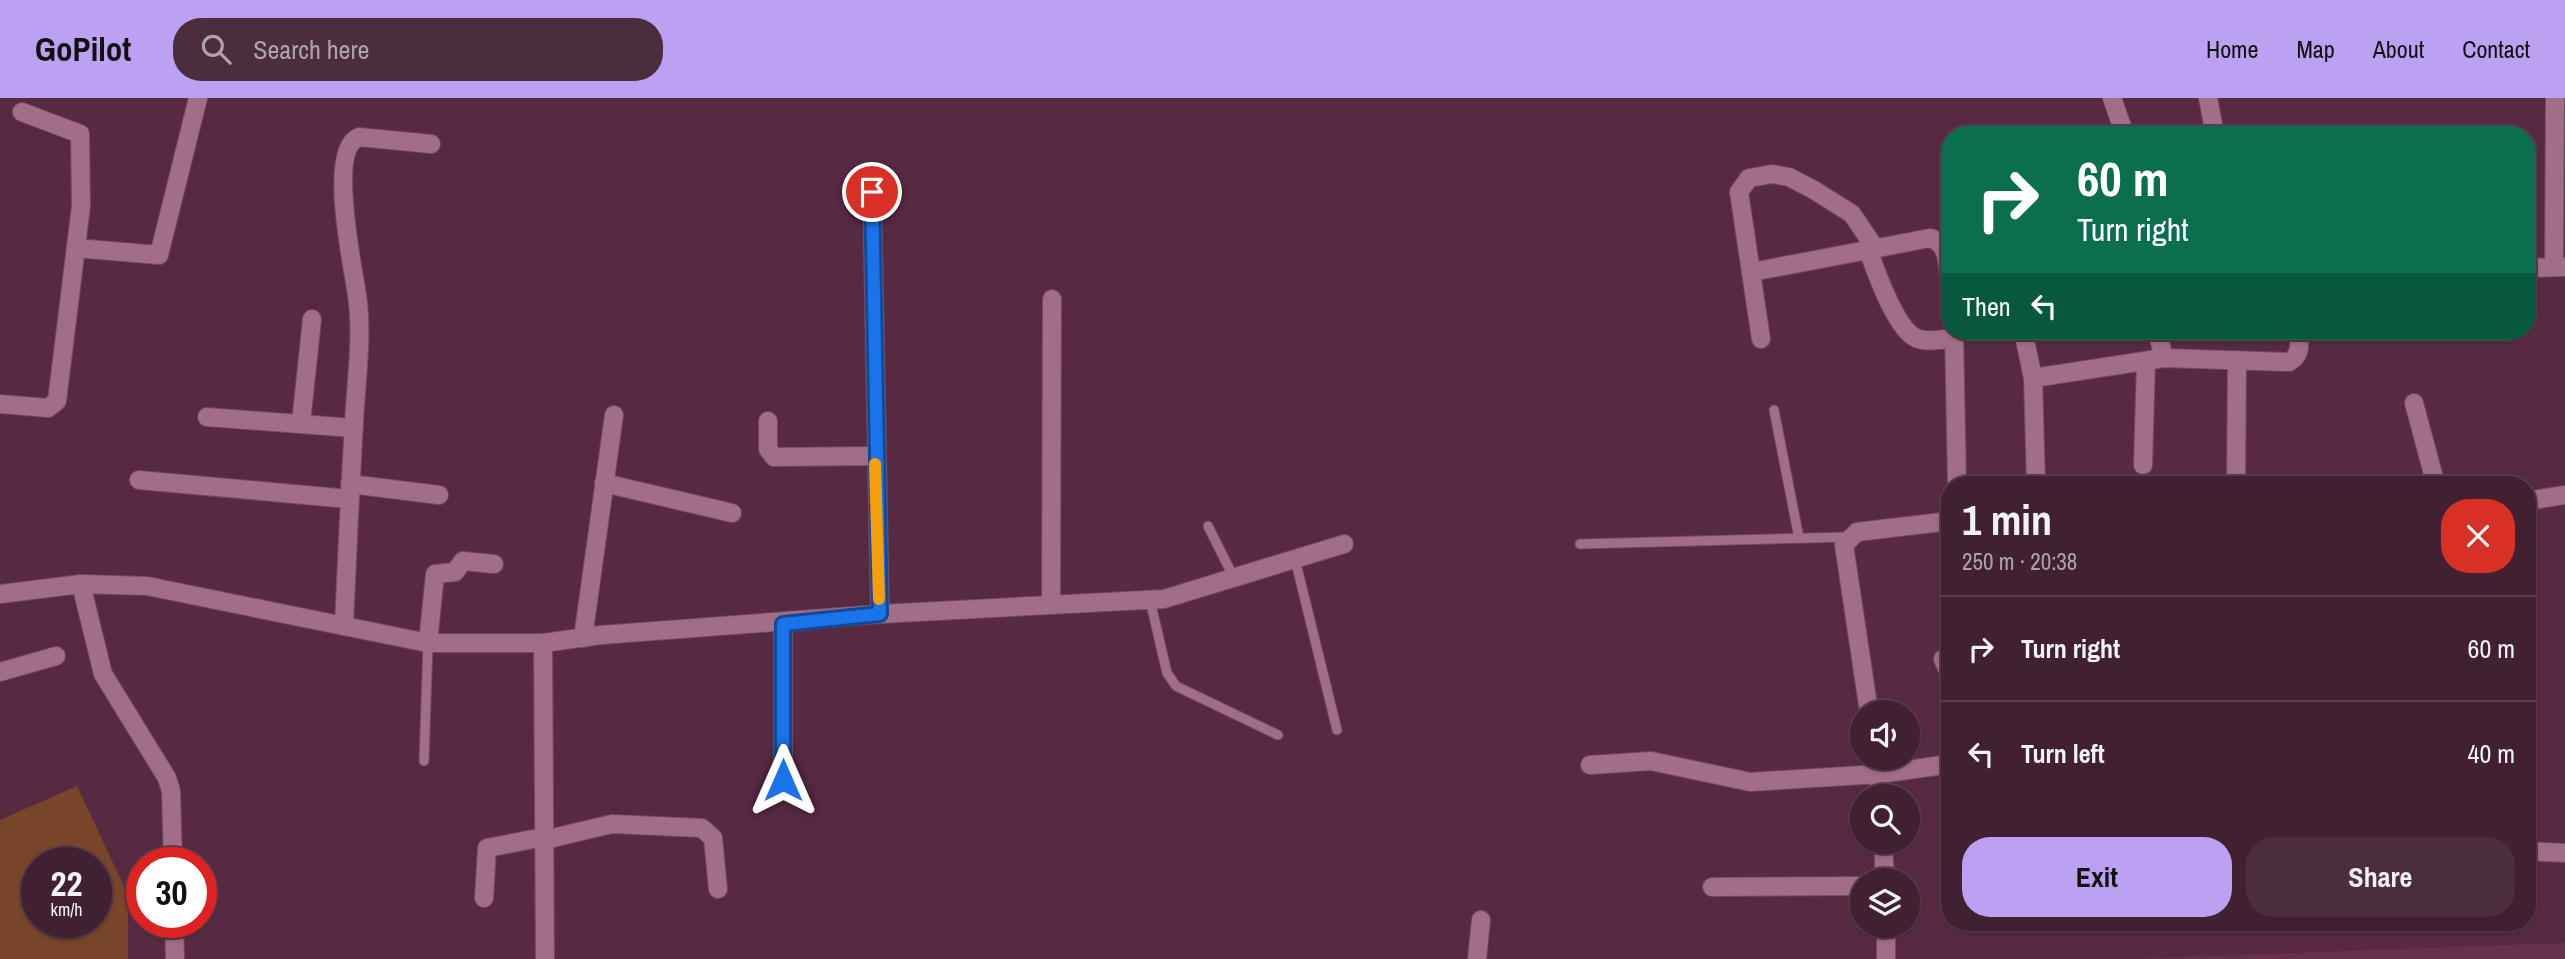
<!DOCTYPE html>
<meta charset="utf-8">
<style>
:root{--surface:#412032;--page:#4c2d3e;--text:#f1f3f6;--muted:#aea3ac;--line:#5a3e4d;--accent:#bca0f2}
body{margin:0;font-family:"Archivo Narrow",sans-serif;background:var(--page);color:var(--text);height:100vh;display:flex;flex-direction:column;font-size:26px;white-space:nowrap}
*{box-sizing:border-box;margin:0}
p{font-size:23px;color:var(--muted)}
.icon{flex:none;width:38px;height:38px;fill:none;stroke:currentColor;stroke-width:2;stroke-linecap:round;stroke-linejoin:round}
.map{position:relative;flex:1;overflow:hidden}
.panel{position:absolute;left:1941px;top:378px;width:595px;height:455px;display:flex;flex-direction:column;background:var(--surface);border-radius:28px;box-shadow:0 2px 5px #0004,0 0 0 2px var(--line)}
.panel>*{flex:none}
.top-card{position:absolute;left:1941px;top:28px;width:595px;height:214px;border-radius:28px;box-shadow:0 2px 5px #0004,0 0 0 2px var(--line);background:#0b6e4f;color:#fff;overflow:hidden}
.controls{position:absolute;left:1850px;top:602px;display:grid;gap:14px}
.controls a{display:grid;place-items:center;width:70px;height:70px;border-radius:50%;background:var(--surface);box-shadow:0 2px 5px #0004,0 0 0 2px var(--line);font-size:35px}
.speed{position:absolute;left:21px;top:749px;display:flex;gap:14px;font-size:35px;font-weight:700;text-align:center}
.speed>*{display:grid;place-content:center;width:91px;height:91px;border-radius:50%;background:var(--surface);box-shadow:0 2px 5px #0004,0 0 0 2px var(--line);line-height:1}
.speed small{font-size:18px;font-weight:400}
.speed .limit{border:10px solid #d22;background:#fff;color:#111}
.pin{position:absolute;display:grid;place-items:center;width:60px;height:60px;color:#fff;margin:-30px;border:4px solid #fff;border-radius:50%;box-shadow:0 2px 7px #0007}
.me{position:absolute;width:77px;margin:-38px;rotate:0deg;stroke-linejoin:round;filter:drop-shadow(0 0 5px #0008)}
.turn{display:flex;align-items:center;gap:24px;height:147px;padding:0 21px;font-size:32px}
.turn .icon{width:91px;height:91px;stroke-width:2.5}
.turn b{display:block;font-size:49px;line-height:60px}
.then{display:flex;align-items:center;height:66px;padding:0 21px;background:#0003;gap:14px;font-size:26px}
.round{display:grid;place-items:center;flex:none;width:74px;height:74px;border-radius:28px;background:var(--page)}
.overview{display:flex;align-items:center;justify-content:space-between;height:119px;padding:0 21px}
h1{font-size:42px;font-weight:800;line-height:52px}
.cta{display:flex;gap:14px;margin-top:auto;padding:14px 21px}
.cta a{flex:1;height:80px;border-radius:28px;background:var(--accent);color:#111;font-size:28px;font-weight:800;line-height:80px;text-align:center}
.cta a+a{background:var(--page);color:var(--text)}
ul{padding:0;list-style:none}
li{display:flex;align-items:center;gap:21px;height:105px;padding:0 21px;border-top:2px solid var(--line)}
li div{flex:1}
li b{display:block;font-size:26px}
li em{font-style:normal}
header{display:flex;align-items:center;gap:42px;box-sizing:border-box;height:98px;padding:0 35px;background:var(--accent);color:#111}
header strong{font-size:33px}
nav{display:flex;gap:38px;margin-inline-start:auto;font-size:24px}
.search{width:490px;height:63px;background:var(--page);display:flex;align-items:center;gap:18px;box-sizing:border-box;padding:0 24px;border-radius:28px;color:var(--muted);font-size:26px}
.map>svg:first-child{display:block}
.built{fill:#66314d}
.green{fill:#784529;fill-rule:evenodd}
.lines{fill:none;stroke-linecap:round;stroke-linejoin:round}
.lane-casing{stroke:#724b60;stroke-width:11}
.street-casing{stroke:#724b60;stroke-width:20}
.lane{stroke:#a16d87;stroke-width:9}
.street{stroke:#a16d87;stroke-width:18}
.route-casing{stroke:#114b97;stroke-width:18}
.route{stroke:#1a73e8;stroke-width:12}
.slow{stroke:#f59e0b;stroke-width:12}
</style>
<header>
<strong>GoPilot</strong>
<div class="search"><svg class="icon" aria-label="search" viewBox="0 0 24 24"><circle cx="10" cy="10" r="6"/><path d="M15 15l6 6"/></svg>Search here</div>
<nav><a>Home</a><a>Map</a><a>About</a><a>Contact</a></nav>
</header>
<div class="map">
<svg width="2565" height="861" viewBox="0 0 2565 861">
<rect width="100%" height="100%" fill="#572a42"/>
<polygon class="built" points="2565,845 2565,861 2133,861"/>
<path class="green" d="M77,688L128,797V861H0V722ZM37,765H96V824H37Z"/>
<g class="lines">
<g class="lane-casing">
<g id="lane">
<polyline points="1774,312 1799,440"/>
<polyline points="1208,428 1234,480"/>
<polyline points="1580,446 1848,439"/>
<polyline points="1295,461 1337,632"/>
<polyline points="1150,502 1167,575 1176,588 1278,637"/>
<polyline points="424,663 428,545"/>
</g>
</g>
<g class="street-casing">
<g id="street">
<polyline points="2112,0 2125,37"/>
<polyline points="2208,0 2215,37"/>
<polyline points="872,94 880,516"/>
<polyline points="76,150 159,157 198,0"/>
<path d="M1868,152C1876,173 1895,230 1916,240C1927,245 1943,241 1955,240"/>
<polyline points="2554,169 2555,0"/>
<polyline points="2527,170 2565,169"/>
<path d="M1752,174L1930,140C1951,146 1947,171 1950,190"/>
<polyline points="1954,233 1957,387"/>
<polyline points="2023,233 2033,280 2036,387"/>
<polyline points="2157,233 2164,260"/>
<polyline points="1761,241 1739,94 1749,80 1772,76 1789,79 1814,92 1852,116 1875,150"/>
<path d="M2033,280L2164,260L2289,264C2302,257 2299,246 2299,233"/>
<polyline points="2414,305 2436,387"/>
<polyline points="0,306 48,310 57,303 81,108 80,36 22,14"/>
<polyline points="207,319 353,330"/>
<polyline points="768,323 768,351 774,359 875,358"/>
<polyline points="301,325 312,221"/>
<polyline points="2143,367 2146,263"/>
<polyline points="139,382 349,401"/>
<polyline points="604,385 732,415"/>
<polyline points="350,386 439,397"/>
<polyline points="2236,387 2237,262"/>
<polyline points="2527,403 2565,397"/>
<polyline points="81,486 103,576 167,680 171,693 173,765"/>
<polyline points="0,496 81,486 147,488 428,545 543,545 601,537 880,516 1164,501 1344,446"/>
<polyline points="1051,506 1052,201"/>
<polyline points="783,526 783,682"/>
<path d="M344,528C347,460 350,393 354,325C356,283 363,239 357,197C353,169 327,51 359,39L431,46"/>
<polyline points="583,540 614,317"/>
<polyline points="428,545 435,476 455,474 463,463 494,466"/>
<polyline points="543,545 545,861"/>
<polyline points="1943,561 1950,577"/>
<polyline points="0,574 56,558"/>
<polyline points="1869,614 1844,447 1857,434 1950,423"/>
<polyline points="1876,660 1880,698"/>
<polyline points="1590,667 1651,663 1750,684 1879,676 1950,666"/>
<polyline points="544,742 612,726 702,730 713,740 718,791"/>
<polyline points="1883,744 1885,782"/>
<polyline points="2527,753 2565,755"/>
<polyline points="1712,789 1862,788"/>
<polyline points="484,800 487,750 544,739"/>
<polyline points="174,824 175,861"/>
<polyline points="1886,828 1886,861"/>
<polyline points="1477,861 1481,822"/>
</g>
</g>
<use href="#lane" class="lane"/>
<use href="#street" class="street"/>
</g>
<g class="lines">
<g class="route-casing">
<polyline id="route" points="783,682 783,526 880,516 872,94"/>
</g>
<use href="#route" class="route"/>
<polyline class="slow" points="875,366 879,501"/>
</g>
</svg>
<div class="controls">
<a><svg class="icon" aria-label="sound" viewBox="0 0 24 24"><path d="M4 9h4l5-4v14l-5-4H4zM17 9q2 3 0 6"/></svg></a>
<a><svg class="icon" aria-label="search" viewBox="0 0 24 24"><circle cx="10" cy="10" r="6"/><path d="M15 15l6 6"/></svg></a>
<a><svg class="icon" aria-label="layers" viewBox="0 0 24 24"><path d="M12 4l9 5-9 5-9-5zM3 14l9 5 9-5"/></svg></a>
</div>
<div class="speed"><div>22<small>km/h</small></div><div class="limit">30</div></div>
<div class="pin" style="left:872px;top:94px;background:#d93025"><svg class="icon" aria-label="arrive" viewBox="0 0 24 24"><path d="M6 21V4h12l-3 4 3 4H6"/></svg></div>
<svg class="me" style="left:783px;top:682px" viewBox="-20 -20 40 40"><path d="M0-17L14 15 0 8-14 15z" fill="#1a73e8" stroke="#fff" stroke-width="4"/></svg>
<div class="top-card">
<div class="turn"><svg class="icon" aria-label="right" viewBox="0 0 24 24"><path d="M7 20v-9h11M14 6l5 5-5 5"/></svg><div><b>60 m</b>Turn right</div></div>
<div class="then">Then<svg class="icon" aria-label="left" viewBox="0 0 24 24"><path d="M17 20v-9H6M10 6l-5 5 5 5"/></svg></div>
</div>
<section class="panel">
<div class="overview"><div><h1>1 min</h1><p>250 m · 20:38</p></div><a class="round" style="background:#d93025;color:#fff"><svg class="icon" aria-label="close" viewBox="0 0 24 24"><path d="M6 6l12 12M18 6L6 18"/></svg></a></div>
<ul>
<li><svg class="icon" aria-label="right" viewBox="0 0 24 24"><path d="M7 20v-9h11M14 6l5 5-5 5"/></svg><div><b>Turn right</b></div><em>60 m</em></li>
<li><svg class="icon" aria-label="left" viewBox="0 0 24 24"><path d="M17 20v-9H6M10 6l-5 5 5 5"/></svg><div><b>Turn left</b></div><em>40 m</em></li>
</ul>
<div class="cta"><a>Exit</a><a>Share</a></div>
</section>
</div>
